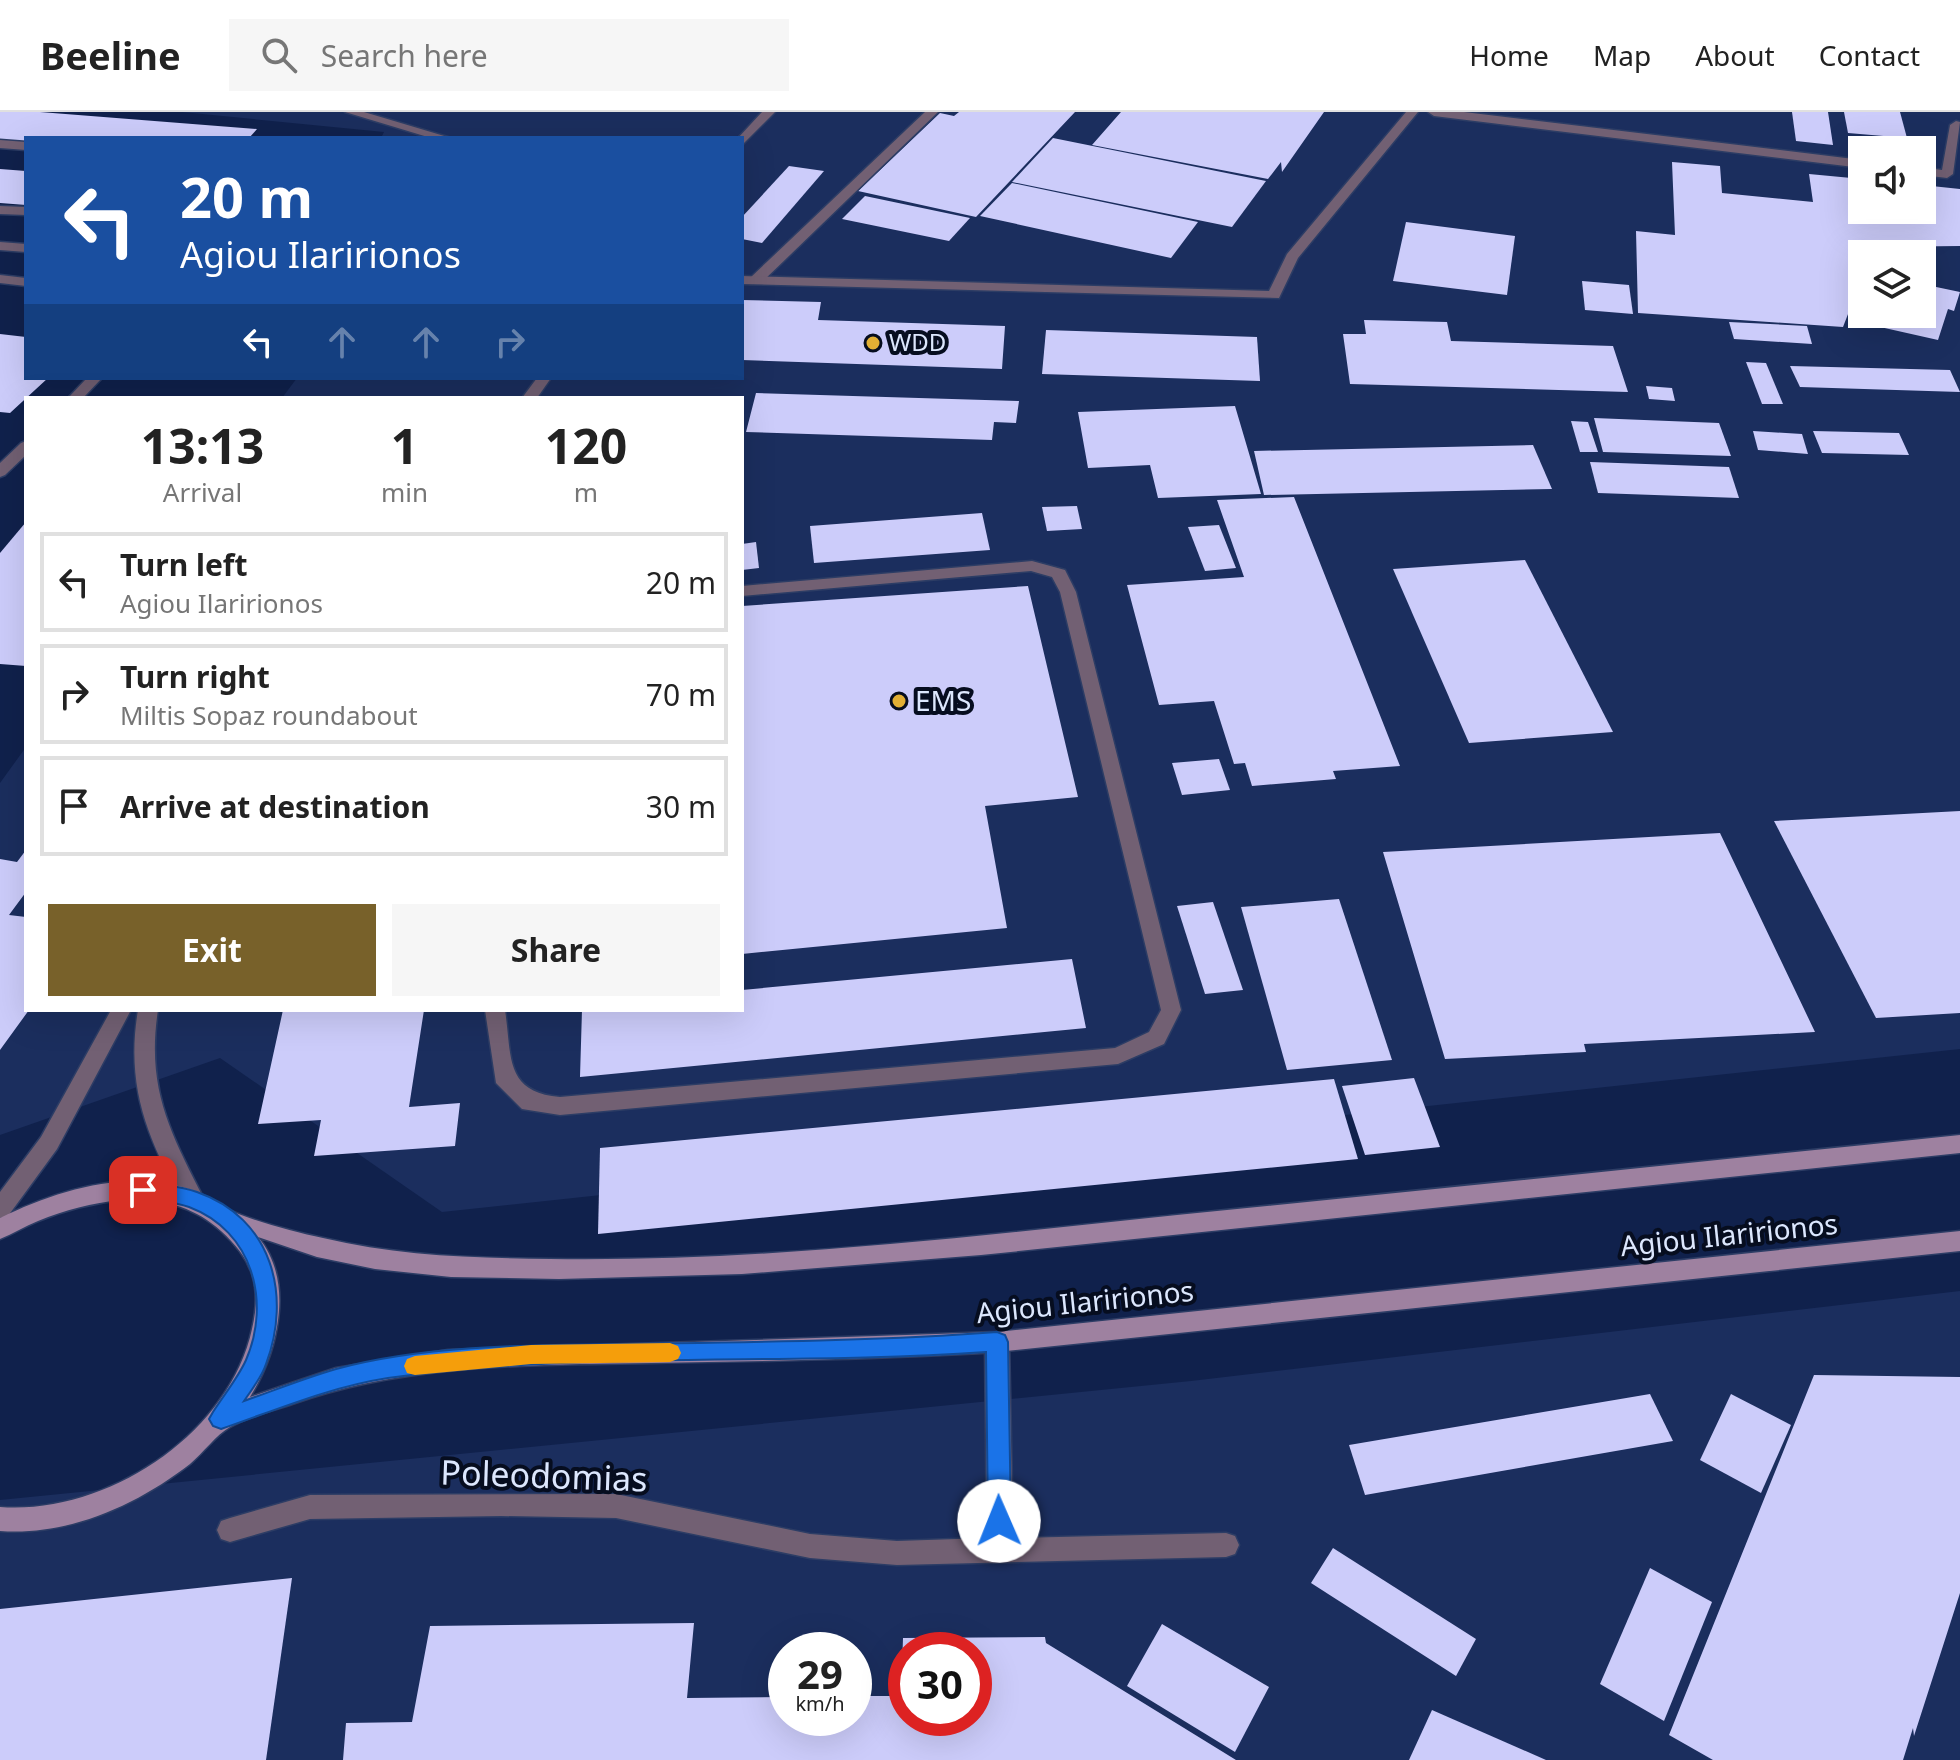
<!DOCTYPE html>
<style>
:root{--surface:#fff;--page:#f6f6f6;--text:#222;--muted:#767676;--line:#e0e0e0;--accent:#78612a}
body{margin:0;font-family:"Noto Sans",sans-serif;background:var(--page);color:var(--text);height:100vh;display:flex;flex-direction:column;font-size:30px;white-space:nowrap}
*{box-sizing:border-box;margin:0}
p{font-size:26px;color:var(--muted)}
.icon{flex:none;width:44px;height:44px;fill:none;stroke:currentColor;stroke-width:2;stroke-linecap:round;stroke-linejoin:round}
.map{position:relative;flex:1;overflow:hidden}
.drawer{position:absolute;left:24px;top:284px;width:720px;height:616px;display:flex;flex-direction:column;background:var(--surface);border-radius:0px;box-shadow:0 8px 32px #0002}
.drawer>*{flex:none}
.hud{position:absolute;left:24px;top:24px;width:720px;height:244px;border-radius:0px;box-shadow:0 8px 32px #0002;background:#1a4fa0;color:#fff;overflow:hidden}
.buttons{position:absolute;left:1848px;top:24px;display:grid;gap:16px}
.buttons a{display:grid;place-items:center;width:88px;height:88px;border-radius:0px;background:var(--surface);box-shadow:0 8px 32px #0002;font-size:40px}
.speed{position:absolute;left:768px;top:1520px;display:flex;gap:16px;font-size:40px;font-weight:700;text-align:center}
.speed>*{display:grid;place-content:center;width:104px;height:104px;border-radius:50%;background:var(--surface);box-shadow:0 8px 32px #0002;line-height:1}
.speed small{font-size:20px;font-weight:400}
.speed .limit{border:12px solid #d22;background:#fff;color:#111}
.pin{position:absolute;display:grid;place-items:center;width:68px;height:68px;color:#fff;margin:-34px;border-radius:16px;box-shadow:0 4px 12px #0006}
.me{position:absolute;width:88px;margin:-44px;rotate:359deg;stroke-linejoin:round;filter:drop-shadow(0 0 6px #0008)}
.turn{display:flex;align-items:center;gap:28px;height:168px;padding:0 24px;font-size:36px}
.turn .icon{width:104px;height:104px;stroke-width:2.5}
.turn b{display:block;font-size:56px;line-height:68px}
.lanes{display:flex;align-items:center;height:76px;padding:0 24px;background:#0003;justify-content:center;gap:40px;direction:ltr}
.lanes .off{opacity:.35}
.eta{display:flex;justify-content:space-evenly;align-items:center;height:136px;text-align:center}
.eta b{font-size:48px;font-weight:700;line-height:56px}
.button{display:flex;gap:16px;margin-top:auto;padding:16px 24px}
.button a{flex:1;height:92px;border-radius:0px;background:var(--accent);color:#fff;font-size:32px;font-weight:700;line-height:92px;text-align:center}
.button a+a{background:var(--page);color:var(--text)}
ul{padding:0;list-style:none}
li{display:flex;align-items:center;gap:24px;height:100px;margin:0 16px 12px;padding:0 8px;border:4px solid var(--line);border-radius:0px}
li div{flex:1}
li b{display:block;font-size:30px}
li em{font-style:normal}
header{display:flex;align-items:center;gap:48px;box-sizing:border-box;height:112px;padding:0 40px;background:var(--surface);border-bottom:2px solid var(--line)}
header strong{font-size:38px}
nav{display:flex;gap:44px;margin-inline-start:auto;font-size:28px}
.search{width:560px;height:72px;background:var(--page);display:flex;align-items:center;gap:20px;box-sizing:border-box;padding:0 28px;border-radius:0px;color:var(--muted);font-size:30px}
.map>svg:first-child{display:block}
.built{fill:#1b2e5e;fill-rule:evenodd}
.building{fill:#ccccfa;fill-rule:evenodd}
.lines{fill:none;stroke-linecap:round;stroke-linejoin:round}
.lane-casing{stroke:#2d3d65;stroke-width:3}
.street-casing{stroke:#2d3d65;stroke-width:3}
.secondary-casing{stroke:#2d3d65;stroke-width:3}
.lane{fill:#726073;fill-rule:evenodd}
.street{fill:#726073;fill-rule:evenodd}
.secondary{fill:#9e81a0;fill-rule:evenodd}
.route{fill:#1a73e8;stroke:#114b97;stroke-width:2}
.slow{fill:#f59e0b}
.poi-dot{fill:#e2af34;stroke:#060d1f;stroke-width:3}
.labels{text-anchor:middle;stroke-width:8;stroke-linejoin:round;paint-order:stroke}
.far-poi-label{font-size:24px;fill:#dce7fd;stroke:#060d1f;text-anchor:start}
.poi-label{font-size:28px;fill:#dce7fd;stroke:#060d1f;text-anchor:start}
.street-label{font-size:28px;fill:#dce7fd;stroke:#060d1f}
.near-street-label{font-size:34px;fill:#dce7fd;stroke:#060d1f}
</style>
<header>
<strong>Beeline</strong>
<div class="search"><svg class="icon" aria-label="search" viewBox="0 0 24 24"><circle cx="10" cy="10" r="6"/><path d="M15 15l6 6"/></svg>Search here</div>
<nav><a>Home</a><a>Map</a><a>About</a><a>Contact</a></nav>
</header>
<div class="map">
<svg width="1960" height="1648" viewBox="0 0 1960 1648">
<rect width="100%" height="100%" fill="#10214c"/>
<g class="built">
<path d="M182,0H1960V937L442,1100L220,946L0,1023V671L26,635V898H742V286H282L297,266H742V26H381L384,20ZM1862,38H1922V98H1862ZM1862,142H1922V202H1862Z"/>
<path d="M1960,1179V1648H0V1388L1191,1269ZM786,1538H854V1606H786ZM906,1538H974V1606H906Z"/>
</g>
<g class="building">
<polygon points="0,0 40,0 257,17 249,26 26,26 26,31 0,29"/>
<polygon points="959,0 1075,0 976,105 858,79 940,1 954,4"/>
<polygon points="1121,0 1324,0 1282,60 1281,50 1268,67 1092,33"/>
<polygon points="1792,0 1828,0 1833,33 1796,29"/>
<polygon points="1844,0 1900,0 1907,26 1848,21"/>
<polygon points="1053,26 1266,69 1232,115 1012,70"/>
<polygon points="1672,50 1720,54 1722,81 1813,90 1809,62 1862,67 1862,98 1922,98 1922,73 1960,77 1960,134 1874,135 1871,142 1862,142 1862,166 1843,215 1638,201 1636,119 1675,123"/>
<polygon points="789,54 824,59 762,131 742,127 742,105"/>
<polygon points="0,57 26,59 26,93 0,91"/>
<polygon points="1012,71 1198,110 1171,146 980,104"/>
<polygon points="865,84 970,106 949,129 842,107"/>
<polygon points="1406,110 1515,124 1507,183 1393,169"/>
<polygon points="1582,169 1629,173 1633,202 1585,198"/>
<polygon points="1922,172 1960,180 1954,199 1948,197 1938,228 1849,208 1862,178 1862,202 1922,202"/>
<polygon points="742,188 821,190 818,208 1005,214 1002,257 742,248"/>
<polygon points="1364,208 1447,210 1451,229 1613,234 1628,280 1350,272 1343,222 1366,222"/>
<polygon points="1729,210 1807,214 1812,232 1734,227"/>
<polygon points="1046,218 1257,225 1260,269 1042,262"/>
<polygon points="0,222 26,225 26,266 48,266 10,301 0,300"/>
<polygon points="1746,250 1766,251 1783,292 1762,292"/>
<polygon points="1790,254 1950,258 1960,280 1800,275"/>
<polygon points="1646,274 1672,276 1675,289 1649,287"/>
<polygon points="756,281 1019,289 1016,311 994,310 992,328 746,320"/>
<polygon points="1235,294 1261,382 1158,386 1150,353 1088,356 1078,300"/>
<polygon points="1594,306 1719,311 1731,344 1603,340"/>
<polygon points="1571,309 1588,310 1598,340 1580,340"/>
<polygon points="1753,319 1802,322 1808,342 1758,338"/>
<polygon points="1813,319 1899,321 1909,343 1822,341"/>
<polygon points="1533,333 1552,377 1264,383 1254,339"/>
<polygon points="1590,350 1729,355 1739,386 1598,381"/>
<polygon points="1294,385 1400,654 1333,659 1336,667 1252,674 1245,651 1234,652 1214,589 1159,593 1127,473 1244,465 1217,388"/>
<polygon points="1077,394 1082,417 1047,419 1042,395"/>
<polygon points="982,401 990,438 814,451 810,414"/>
<polygon points="26,410 26,554 0,552 0,441"/>
<polygon points="1219,413 1236,456 1205,459 1188,415"/>
<polygon points="756,430 759,456 742,458 742,432"/>
<polygon points="1525,448 1613,620 1469,631 1393,457"/>
<polygon points="1028,474 1078,685 985,694 1007,816 742,842 742,494"/>
<polygon points="1219,647 1230,678 1182,683 1172,651"/>
<polygon points="1960,699 1960,901 1876,906 1774,709"/>
<polygon points="1720,721 1815,920 1584,932 1586,940 1445,947 1383,740"/>
<polygon points="26,738 26,780 9,803 26,805 26,898 29,898 0,938 0,747 17,750"/>
<polygon points="1339,787 1392,948 1287,958 1241,795"/>
<polygon points="1213,790 1243,878 1205,882 1177,794"/>
<polygon points="1072,847 1086,916 580,965 582,898 742,898 742,878"/>
<polygon points="283,898 424,898 409,995 460,991 455,1034 314,1044 321,1008 258,1012"/>
<polygon points="1414,966 1440,1035 1365,1043 1342,974"/>
<polygon points="1334,967 1358,1047 598,1122 600,1036"/>
<polygon points="1814,1263 1960,1265 1960,1481 1914,1624 1913,1616 1903,1648 1713,1648 1669,1623"/>
<polygon points="1650,1282 1673,1329 1365,1383 1349,1333"/>
<polygon points="1731,1282 1791,1313 1761,1381 1700,1348"/>
<polygon points="1333,1436 1476,1527 1456,1564 1311,1471"/>
<polygon points="1650,1456 1712,1490 1664,1609 1600,1572"/>
<polygon points="292,1466 266,1648 0,1648 0,1497"/>
<path d="M694,1511L687,1586L786,1585V1606H854V1584H901L903,1526L1045,1525L1046,1531L1236,1648H343L346,1611L412,1610L430,1514ZM906,1538H974V1606H906Z"/>
<polygon points="1162,1512 1269,1575 1235,1640 1127,1574"/>
<polygon points="1432,1598 1546,1648 1409,1648"/>
</g>
<g class="lines">
<g class="lane-casing">
<g id="lane">
<polygon points="345,0 364,0 451,26 431,26"/>
<polygon points="762,0 775,0 742,33 742,26 738,26"/>
<polygon points="925,0 938,0 760,172 750,172 750,166"/>
<polygon points="1428,0 1464,0 1862,48 1862,56 1434,4"/>
<polygon points="1956,9 1960,10 1953,62 1947,66 1922,63 1922,55 1942,58 1950,13"/>
<polygon points="0,28 26,30 26,38 0,36"/>
<polygon points="0,94 26,95 26,103 0,102"/>
<polygon points="0,130 26,132 26,140 0,138"/>
<polygon points="0,163 26,166 26,174 0,171"/>
<polygon points="87,266 102,266 83,286 68,286"/>
<polygon points="26,329 26,343 5,363 0,365 0,351 21,331"/>
<path d="M1032,449L1065,458L1076,480L1181,898L1164,932L1118,952L560,1003L522,997L496,971L485,898H505C512,944 504,980 560,985L1115,936L1149,920L1161,898L1060,480L1052,465L1031,459L742,484V474Z"/>
</g>
</g>
<g class="street-casing">
<g id="street">
<polygon points="1406,0 1418,0 1298,146 1279,186 742,172 742,164 1269,179 1287,142"/>
<polygon points="537,266 551,266 537,286 522,286"/>
<polygon points="111,898 131,898 57,1037 8,1104 0,1106 0,1080 41,1025"/>
<path d="M138,898H158C146,976 170,1020 204,1087L201,1094L193,1096L185,1094C148,1028 125,975 138,898Z"/>
<polygon points="997,1220 1005,1223 1009,1230 1013,1426 1226,1421 1235,1424 1239,1433 1235,1442 1226,1445 897,1453 810,1446 616,1406 501,1404 310,1407 230,1430 221,1427 217,1418 221,1409 230,1406 310,1383 616,1382 810,1422 897,1429 987,1426 985,1230 989,1223"/>
</g>
</g>
<g class="secondary-casing">
<path id="secondary" d="M1960,1023V1041L981,1143L742,1162L559,1167L451,1165L375,1157L317,1145L258,1125C296,1170 277,1241 250,1285L336,1256L448,1238L997,1220L1960,1119V1139L997,1240C882,1247 767,1249 652,1251C531,1253 408,1251 292,1292C272,1299 248,1304 230,1315C216,1323 203,1341 190,1352C137,1393 69,1424 0,1419V1395C106,1403 229,1323 252,1217C262,1174 253,1148 221,1119C194,1094 158,1085 121,1088C92,1091 65,1098 38,1109C25,1114 13,1122 0,1127V1106C58,1078 129,1056 192,1078C205,1083 216,1091 227,1097C253,1109 294,1120 323,1126C398,1144 473,1146 550,1147C759,1150 969,1125 1177,1103C1438,1077 1699,1050 1960,1023Z"/>
</g>
<use href="#lane" class="lane"/>
<use href="#street" class="street"/>
<use href="#secondary" class="secondary"/>
</g>
<path class="route" d="M143,1069C160,1073 180,1074 197,1080C272,1106 292,1183 266,1252C262,1265 252,1277 244,1289C275,1278 305,1266 336,1257C427,1232 539,1233 633,1232C754,1230 876,1229 997,1220L1005,1223L1008,1230L1011,1409L1007,1417L999,1420L991,1417L988,1409L986,1240C788,1254 586,1238 388,1266C330,1275 276,1298 221,1317L213,1314L209,1307L213,1300C223,1284 238,1266 246,1248C271,1190 253,1119 189,1095C172,1089 153,1089 135,1084L132,1078L135,1072Z"/>
<polygon class="slow" points="670,1231 678,1234 681,1241 678,1247 670,1250 531,1252 415,1263 407,1261 404,1254 407,1247 415,1244 531,1233"/>
<g class="poi-dot">
<circle cx="873" cy="231" r="8"/>
<circle cx="899" cy="589" r="8"/>
</g>
<g class="labels">
<g class="far-poi-label">
<text x="889" y="239">WDD</text>
</g>
<g class="poi-label">
<text x="915" y="599">EMS</text>
</g>
<g class="street-label">
<text transform="translate(1729 1123) rotate(-6)" y="10">Agiou Ilaririonos</text>
<text transform="translate(1085 1190) rotate(-6)" y="10">Agiou Ilaririonos</text>
</g>
<g class="near-street-label">
<text transform="translate(544 1364) rotate(2)" y="12">Poleodomias</text>
</g>
</g>
</svg>
<div class="buttons">
<a><svg class="icon" aria-label="sound" viewBox="0 0 24 24"><path d="M4 9h4l5-4v14l-5-4H4zM17 9q2 3 0 6"/></svg></a>
<a><svg class="icon" aria-label="layers" viewBox="0 0 24 24"><path d="M12 4l9 5-9 5-9-5zM3 14l9 5 9-5"/></svg></a>
</div>
<div class="speed"><div>29<small>km/h</small></div><div class="limit">30</div></div>
<div class="pin" style="left:143px;top:1078px;background:#d93025"><svg class="icon" aria-label="arrive" viewBox="0 0 24 24"><path d="M6 21V4h12l-3 4 3 4H6"/></svg></div>
<svg class="me" style="left:999px;top:1409px" viewBox="-20 -20 40 40"><circle r="19" fill="#fff"/><path d="M0-13L10 11 0 6-10 11z" fill="#1a73e8"/></svg>
<div class="hud">
<div class="turn"><svg class="icon" aria-label="left" viewBox="0 0 24 24"><path d="M17 20v-9H6M10 6l-5 5 5 5"/></svg><div><b>20 m</b>Agiou Ilaririonos</div></div>
<div class="lanes"><svg class="icon" aria-label="left" viewBox="0 0 24 24"><path d="M17 20v-9H6M10 6l-5 5 5 5"/></svg><svg class="icon off" aria-label="ahead" viewBox="0 0 24 24"><path d="M12 20V5M6 11l6-6 6 6"/></svg><svg class="icon off" aria-label="ahead" viewBox="0 0 24 24"><path d="M12 20V5M6 11l6-6 6 6"/></svg><svg class="icon off" aria-label="right" viewBox="0 0 24 24"><path d="M7 20v-9h11M14 6l5 5-5 5"/></svg></div>
</div>
<section class="drawer">
<div class="eta">
<div><b>13:13</b><p>Arrival</p></div>
<div><b>1</b><p>min</p></div>
<div><b>120</b><p>m</p></div>
</div>
<ul>
<li><svg class="icon" aria-label="left" viewBox="0 0 24 24"><path d="M17 20v-9H6M10 6l-5 5 5 5"/></svg><div><b>Turn left</b><p>Agiou Ilaririonos</p></div><em>20 m</em></li>
<li><svg class="icon" aria-label="right" viewBox="0 0 24 24"><path d="M7 20v-9h11M14 6l5 5-5 5"/></svg><div><b>Turn right</b><p>Miltis Sopaz roundabout</p></div><em>70 m</em></li>
<li><svg class="icon" aria-label="arrive" viewBox="0 0 24 24"><path d="M6 21V4h12l-3 4 3 4H6"/></svg><div><b>Arrive at destination</b></div><em>30 m</em></li>
</ul>
<div class="button"><a>Exit</a><a>Share</a></div>
</section>
</div>
